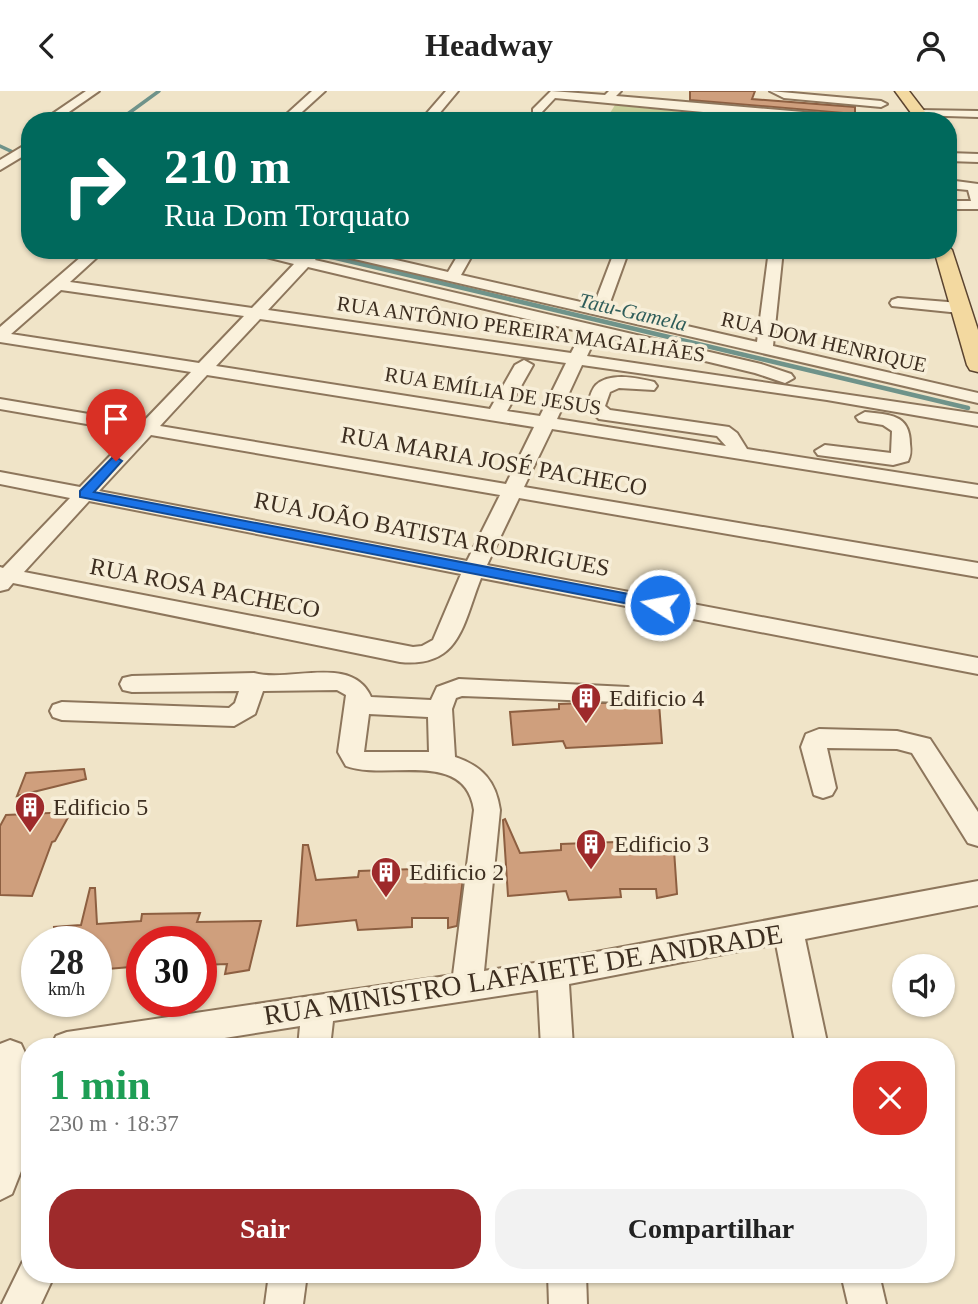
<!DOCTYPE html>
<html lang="pt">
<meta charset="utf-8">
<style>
:root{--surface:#fff;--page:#f2f2f2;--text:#222;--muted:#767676;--accent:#9e2a2b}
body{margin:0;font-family:"Times New Roman",serif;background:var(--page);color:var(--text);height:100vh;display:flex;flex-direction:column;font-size:26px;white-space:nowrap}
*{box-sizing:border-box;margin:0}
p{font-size:23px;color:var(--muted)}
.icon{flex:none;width:38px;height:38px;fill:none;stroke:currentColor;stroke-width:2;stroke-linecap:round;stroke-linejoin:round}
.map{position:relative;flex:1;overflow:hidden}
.details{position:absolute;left:21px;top:947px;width:934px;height:245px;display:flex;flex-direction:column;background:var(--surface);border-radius:28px;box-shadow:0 2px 5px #0004}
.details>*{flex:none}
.guide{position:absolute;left:21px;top:21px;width:936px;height:147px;border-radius:28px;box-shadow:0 2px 5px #0004;background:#00695c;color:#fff;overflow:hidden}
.tools{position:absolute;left:892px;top:863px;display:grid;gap:14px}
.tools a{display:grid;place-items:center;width:63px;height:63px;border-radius:50%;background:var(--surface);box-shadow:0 2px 5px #0004;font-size:35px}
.speed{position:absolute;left:21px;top:835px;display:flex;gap:14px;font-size:35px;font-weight:700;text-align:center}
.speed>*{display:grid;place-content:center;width:91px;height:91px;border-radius:50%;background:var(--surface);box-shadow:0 2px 5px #0004;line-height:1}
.speed small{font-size:18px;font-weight:400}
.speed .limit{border:10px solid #d22;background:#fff;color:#111}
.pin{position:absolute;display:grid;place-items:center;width:60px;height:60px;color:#fff;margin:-72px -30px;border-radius:50% 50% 50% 0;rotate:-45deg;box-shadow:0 0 7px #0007}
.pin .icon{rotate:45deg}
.me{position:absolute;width:77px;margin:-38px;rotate:281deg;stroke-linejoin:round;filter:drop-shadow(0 0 5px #0008)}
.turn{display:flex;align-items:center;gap:24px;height:147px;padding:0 28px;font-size:32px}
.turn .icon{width:91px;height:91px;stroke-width:2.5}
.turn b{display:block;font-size:49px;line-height:60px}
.round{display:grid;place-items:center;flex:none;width:74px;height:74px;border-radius:28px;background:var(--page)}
.head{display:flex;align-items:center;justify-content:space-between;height:119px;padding:0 28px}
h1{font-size:42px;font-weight:700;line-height:52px;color:#1e9e55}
.action{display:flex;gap:14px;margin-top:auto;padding:14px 28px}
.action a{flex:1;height:80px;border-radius:28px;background:var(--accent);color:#fff;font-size:28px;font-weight:700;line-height:80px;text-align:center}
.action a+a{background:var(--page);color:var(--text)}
header{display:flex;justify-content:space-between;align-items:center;height:91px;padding:0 28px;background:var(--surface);font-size:32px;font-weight:700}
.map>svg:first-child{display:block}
.green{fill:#c9cf9b}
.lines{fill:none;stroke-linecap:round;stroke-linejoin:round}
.stream-far1{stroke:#6f938a;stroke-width:3.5}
.stream{stroke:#6f938a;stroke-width:4.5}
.building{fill:#cf9f7d;stroke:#8d5f41;stroke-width:2}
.minor-casing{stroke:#8d765c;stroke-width:4}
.major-casing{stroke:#5b4430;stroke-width:3}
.minor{fill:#faf1dc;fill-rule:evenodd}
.major{fill:#f3d9a0;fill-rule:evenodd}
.route{fill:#1a73e8;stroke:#114b97;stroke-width:2}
.labels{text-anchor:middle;stroke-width:7;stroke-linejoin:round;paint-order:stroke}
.far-water-label{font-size:21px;font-style:italic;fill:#2f5d5a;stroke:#f7eed8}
.far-street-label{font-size:21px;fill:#3d2e20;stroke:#f7eed8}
.street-label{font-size:24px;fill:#3d2e20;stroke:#f7eed8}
.poi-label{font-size:24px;fill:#3d2e20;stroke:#f7eed8;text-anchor:start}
.near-street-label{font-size:28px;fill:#3d2e20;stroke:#f7eed8}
</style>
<header><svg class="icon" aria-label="back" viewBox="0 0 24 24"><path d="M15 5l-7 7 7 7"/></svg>Headway<svg class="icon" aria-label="person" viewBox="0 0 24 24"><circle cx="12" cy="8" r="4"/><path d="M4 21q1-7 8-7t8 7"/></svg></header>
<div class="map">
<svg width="978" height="1213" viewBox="0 0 978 1213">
<rect width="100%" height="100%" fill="#f0e4c8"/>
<polygon class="green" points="615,14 704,23 701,30 605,30"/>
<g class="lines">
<g class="stream-far1">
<polyline points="118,30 159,0"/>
<polyline points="0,55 30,69"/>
</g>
<polyline class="stream" points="289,159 336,167 968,317"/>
</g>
<g class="building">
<polygon points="690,0 755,0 752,8 855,16 855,23 690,9"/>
<polygon points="585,612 659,612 662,652 566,657 563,650 513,654 510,621 559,618 559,613"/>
<polygon points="84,678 86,688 17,705 26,682"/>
<polygon points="71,721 55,750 52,751 32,805 0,804 0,735 6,724"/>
<polygon points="505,728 520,762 561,759 561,753 615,751 615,760 674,759 677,803 657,807 656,798 620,798 621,806 569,809 566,800 508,805 503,729"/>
<polygon points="303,754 308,754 316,789 358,786 359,780 414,778 413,788 463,787 457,835 448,837 448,827 412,827 412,836 358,839 356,829 297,835"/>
<polygon points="90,797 95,797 97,833 141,830 142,823 200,822 197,831 261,830 249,879 225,883 227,873 201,874 201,850 142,850 142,875 96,879 96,850 55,850 54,836 81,834"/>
</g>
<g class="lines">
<g class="minor-casing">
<g id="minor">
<polygon points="86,0 99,0 56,30 42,30"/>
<polygon points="312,0 325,0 292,30 279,30"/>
<polygon points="446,0 458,0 433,30 420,30"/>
<polygon points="551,0 605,4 609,0 621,0 616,5 862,26 868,30 799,30 555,7 541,22 533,22 533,18"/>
<polygon points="770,0 881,10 887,13 881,16 784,7"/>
<polygon points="919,19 978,20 978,26 915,24 915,20"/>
<polygon points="30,51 30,61 0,79 0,69"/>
<polygon points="948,62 978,63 978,71 948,70"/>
<polygon points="948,89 978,93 978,118 948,118 948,110 971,110 968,99 948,97"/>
<path d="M89,159H105L70,191L252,217L294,173L250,162L248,159H275L301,165L307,160L315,159L319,163L315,169L761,273L791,283L794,287L785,292L755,282L597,244L587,265L978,323V335L827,309L582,274L557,328L726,355L717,345L599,328L587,316C589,309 591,299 596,294C610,281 638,287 654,291L657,295L654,299L619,297L610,301L605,315L610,319L729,336L737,342L747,358L978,394V406L552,338L524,396L978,472V486L519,407L487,474L978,567V583L481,487C463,532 461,577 400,571L13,492L8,498L0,500V476L3,477L70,407L0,393V381L80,396L133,341L0,318V308L142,332L191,281L0,251V236ZM308,176L582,241L571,262L268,219ZM61,199L244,225L199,272L11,243ZM260,228L566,272L540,325L507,320L533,274L524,269L515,274L490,318L216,275ZM207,284L534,336L506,393L160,335ZM151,344L500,404L467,470L99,400ZM89,410L461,483L433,549L422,555L413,556L24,481Z"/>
<polygon points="326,159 353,159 448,181 461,159 475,159 461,184 594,214 615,159 629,159 608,217 757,251 769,159 783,159 773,255 978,302 978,312 333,163"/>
<polygon points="898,207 960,212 968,217 960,222 892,215 890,212 892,209"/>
<path d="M865,321C890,324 910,323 910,353C911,360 911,364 908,370L893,374L818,364L815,360L825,354L891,362L892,340L883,334L859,330L856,326Z"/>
<path d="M254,582C290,592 352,563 371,606L431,609L437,596L459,588L628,596L631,602L628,608L619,611L462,605L456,607L452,618L455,666C482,675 496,690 500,719L484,880L553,869L978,790V814L805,848L828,956H796L776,853L569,893L573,956H541L538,899L333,930L330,956H298L300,935L168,956H51L56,945L67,941L453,884L474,719C465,657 386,690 346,675L338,661L346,604L337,599L263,600L255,623L234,635L62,629L53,626L50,620L53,614L62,611L229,617L235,612L239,600L132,601L123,599L120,593L123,587L132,585ZM369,623L428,626L429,661H364Z"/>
<polygon points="819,638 897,640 930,648 978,721 978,755 968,752 912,662 897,658 827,657 836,697 832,704 823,707 814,704 801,656 806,643"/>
<polygon points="10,949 21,953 26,964 23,1075 12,1103 0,1109 0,953"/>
<polygon points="30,1167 30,1183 55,1183 41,1213 2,1213 23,1170"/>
<polygon points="269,1183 307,1183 303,1213 265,1213"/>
<polygon points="548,1183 586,1183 587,1213 549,1213"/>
<polygon points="841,1183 879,1183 886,1213 848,1213"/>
</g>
</g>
<g class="major-casing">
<g id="major">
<polygon points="895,0 909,0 932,30 917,30"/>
<polygon points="948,155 952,159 978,239 978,281 970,279 967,274 934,159 948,159"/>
</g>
</g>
<use href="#minor" class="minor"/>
<use href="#major" class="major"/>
</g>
<polygon class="route" points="116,366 122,370 94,401 660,509 667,514 660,519 80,406 80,400 112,367"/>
<defs>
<g id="building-pin" transform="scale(1.575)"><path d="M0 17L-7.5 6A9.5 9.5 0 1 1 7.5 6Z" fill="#9e2a2b" stroke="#f7eed8"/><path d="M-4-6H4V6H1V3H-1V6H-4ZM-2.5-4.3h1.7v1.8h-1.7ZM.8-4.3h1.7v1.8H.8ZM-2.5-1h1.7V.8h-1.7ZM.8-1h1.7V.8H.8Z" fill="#fff"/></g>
</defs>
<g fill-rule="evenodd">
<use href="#building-pin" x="586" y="607"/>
<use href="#building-pin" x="30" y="716"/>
<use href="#building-pin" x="591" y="753"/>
<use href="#building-pin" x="386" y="781"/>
</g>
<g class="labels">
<g class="far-water-label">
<text transform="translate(633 221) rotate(13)" y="7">Tatu-Gamela</text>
</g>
<g class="far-street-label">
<text transform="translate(521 238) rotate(8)" y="7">RUA ANTÔNIO PEREIRA MAGALHÃES</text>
<text transform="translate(824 251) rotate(13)" y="7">RUA DOM HENRIQUE</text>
<text transform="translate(493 300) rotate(9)" y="7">RUA EMÍLIA DE JESUS</text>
</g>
<g class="street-label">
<text transform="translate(494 370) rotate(10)" y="8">RUA MARIA JOSÉ PACHECO</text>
<text transform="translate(432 443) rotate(11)" y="8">RUA JOÃO BATISTA RODRIGUES</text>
<text transform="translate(205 497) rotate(11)" y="8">RUA ROSA PACHECO</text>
</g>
<g class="poi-label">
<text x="609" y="615">Edificio 4</text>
<text x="53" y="724">Edificio 5</text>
<text x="614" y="761">Edificio 3</text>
<text x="409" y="789">Edificio 2</text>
</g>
<g class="near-street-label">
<text transform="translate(523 883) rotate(-9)" y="10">RUA MINISTRO LAFAIETE DE ANDRADE</text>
</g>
</g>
</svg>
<div class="tools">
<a><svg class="icon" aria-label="sound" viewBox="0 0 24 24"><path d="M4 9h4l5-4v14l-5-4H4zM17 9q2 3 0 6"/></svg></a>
</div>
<div class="speed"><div>28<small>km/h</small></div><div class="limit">30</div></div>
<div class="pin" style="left:116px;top:370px;background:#d93025"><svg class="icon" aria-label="arrive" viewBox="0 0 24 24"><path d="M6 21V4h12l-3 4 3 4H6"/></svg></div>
<svg class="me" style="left:660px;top:514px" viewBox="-20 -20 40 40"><circle r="17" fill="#1a73e8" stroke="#fff" stroke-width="3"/><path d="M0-11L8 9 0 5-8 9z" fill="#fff"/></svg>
<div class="guide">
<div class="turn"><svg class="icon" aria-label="right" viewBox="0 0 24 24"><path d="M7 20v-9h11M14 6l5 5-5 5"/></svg><div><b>210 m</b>Rua Dom Torquato</div></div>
</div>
<section class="details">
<div class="head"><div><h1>1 min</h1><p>230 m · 18:37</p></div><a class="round" style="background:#d93025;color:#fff"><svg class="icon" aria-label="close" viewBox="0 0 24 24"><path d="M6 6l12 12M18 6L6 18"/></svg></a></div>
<div class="action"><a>Sair</a><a>Compartilhar</a></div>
</section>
</div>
